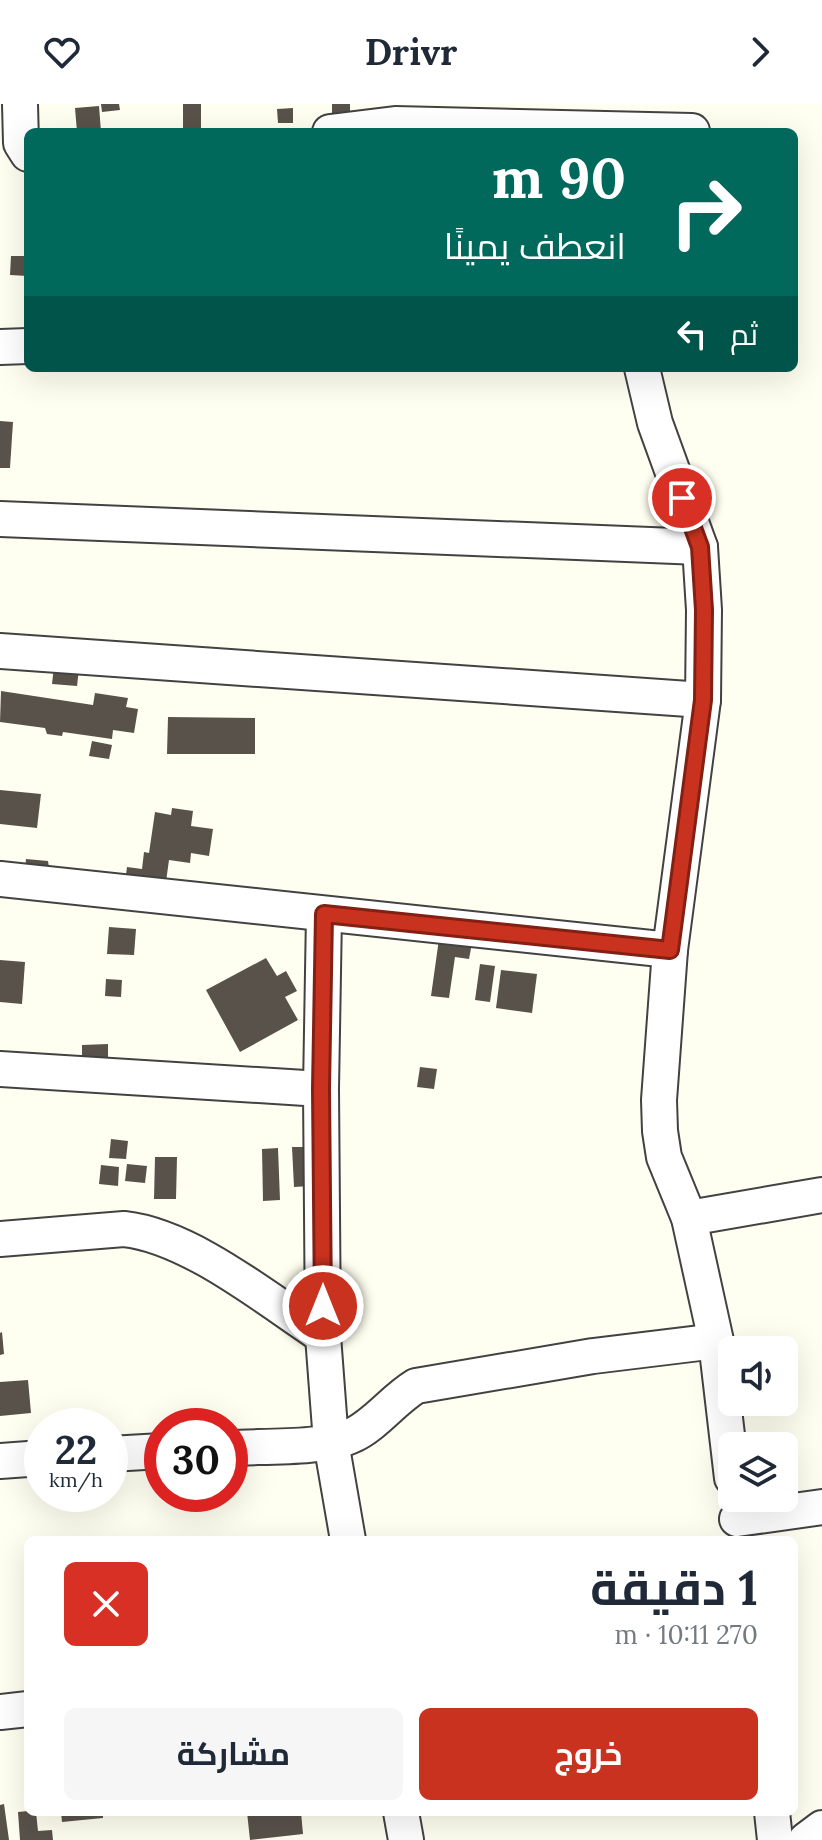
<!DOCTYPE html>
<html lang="ar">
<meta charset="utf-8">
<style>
:root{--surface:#fff;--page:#f6f6f7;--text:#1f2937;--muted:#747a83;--accent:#c8321e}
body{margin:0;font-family:Lora,Cairo,serif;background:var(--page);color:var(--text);direction:rtl;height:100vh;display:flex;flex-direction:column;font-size:30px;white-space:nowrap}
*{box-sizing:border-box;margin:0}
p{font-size:26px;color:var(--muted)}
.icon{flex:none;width:44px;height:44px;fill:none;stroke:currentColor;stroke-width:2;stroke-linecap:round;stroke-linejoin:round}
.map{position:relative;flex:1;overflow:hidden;direction:ltr}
.drawer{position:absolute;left:24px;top:1432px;width:774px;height:280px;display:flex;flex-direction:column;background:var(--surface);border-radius:12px;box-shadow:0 8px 32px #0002;direction:rtl}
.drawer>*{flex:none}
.guide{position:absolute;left:24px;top:24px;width:774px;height:244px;border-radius:12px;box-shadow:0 8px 32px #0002;direction:rtl;background:#00695c;color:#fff;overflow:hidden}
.tools{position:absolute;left:718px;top:1232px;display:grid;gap:16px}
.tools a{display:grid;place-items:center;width:80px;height:80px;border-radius:12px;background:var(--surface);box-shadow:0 8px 32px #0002;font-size:40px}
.speed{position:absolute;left:24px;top:1304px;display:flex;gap:16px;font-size:40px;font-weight:700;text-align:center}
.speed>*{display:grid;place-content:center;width:104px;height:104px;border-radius:50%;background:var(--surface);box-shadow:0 8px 32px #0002;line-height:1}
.speed small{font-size:20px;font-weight:400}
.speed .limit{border:12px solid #d22;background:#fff;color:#111}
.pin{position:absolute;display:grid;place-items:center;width:68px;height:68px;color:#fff;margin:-34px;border:4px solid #fff;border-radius:50%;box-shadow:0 2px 8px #0007}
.me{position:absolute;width:88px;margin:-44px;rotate:0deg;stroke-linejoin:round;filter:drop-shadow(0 0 6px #0008)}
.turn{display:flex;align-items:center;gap:28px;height:168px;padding:0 40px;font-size:36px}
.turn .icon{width:104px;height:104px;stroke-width:2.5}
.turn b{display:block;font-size:56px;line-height:68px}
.then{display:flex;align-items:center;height:76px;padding:0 40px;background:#0003;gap:16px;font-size:30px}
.round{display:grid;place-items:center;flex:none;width:84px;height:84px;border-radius:12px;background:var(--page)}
.overview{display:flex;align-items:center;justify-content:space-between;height:136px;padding:0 40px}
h1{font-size:48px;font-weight:700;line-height:60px}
.action{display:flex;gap:16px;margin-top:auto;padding:16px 40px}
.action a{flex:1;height:92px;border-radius:12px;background:var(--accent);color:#fff;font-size:32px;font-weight:700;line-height:92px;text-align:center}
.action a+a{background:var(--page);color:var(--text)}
header{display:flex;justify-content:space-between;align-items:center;height:104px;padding:0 40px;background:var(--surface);font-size:36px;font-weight:700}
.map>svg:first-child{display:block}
.building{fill:#59524b}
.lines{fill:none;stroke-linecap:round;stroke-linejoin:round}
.minor-casing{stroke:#424242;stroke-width:38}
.minor{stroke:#fff;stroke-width:34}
.route-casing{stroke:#822014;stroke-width:20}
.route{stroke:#c8321e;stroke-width:14}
</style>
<header><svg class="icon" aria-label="forward" viewBox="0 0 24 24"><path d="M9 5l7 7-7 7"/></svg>Drivr<svg class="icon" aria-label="heart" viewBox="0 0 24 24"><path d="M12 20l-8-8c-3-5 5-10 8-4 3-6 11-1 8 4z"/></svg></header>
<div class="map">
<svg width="822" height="1736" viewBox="0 0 822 1736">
<rect width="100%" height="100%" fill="#fffff1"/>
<g class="building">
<polygon points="101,0 119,0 120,6 102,8"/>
<polygon points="183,0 201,0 201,24 183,25"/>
<rect x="332" y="0" width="18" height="16"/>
<polygon points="99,2 101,28 77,28 75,4"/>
<polygon points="293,4 293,19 278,19 277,5"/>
<polygon points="11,152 28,152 28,172 10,171"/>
<polygon points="0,317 13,318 10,364 0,364"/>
<polygon points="54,562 79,565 77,582 52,580"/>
<polygon points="1,587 93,601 95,589 128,594 126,603 138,605 134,629 113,626 112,635 63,628 62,632 47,630 45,624 0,618"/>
<polygon points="168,613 255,614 255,650 167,650"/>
<polygon points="92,637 112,641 109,655 89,652"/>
<polygon points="0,686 41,690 37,724 0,720"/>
<polygon points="172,704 193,707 191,722 213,725 209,752 191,749 190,759 169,756 165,785 125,778 127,763 142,765 144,748 149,749 155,708 171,711"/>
<polygon points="26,755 48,757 50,770 25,767"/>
<polygon points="109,823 136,825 134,851 107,850"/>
<polygon points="439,835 472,839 469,855 455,853 449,894 431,892"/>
<polygon points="266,854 277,872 286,867 297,887 285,893 298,916 240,948 206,886"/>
<polygon points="0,856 25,858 22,900 0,898"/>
<polygon points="480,860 495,862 490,898 475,896"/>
<polygon points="501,866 537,870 532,909 496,904"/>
<polygon points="106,875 122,876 121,893 105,892"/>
<polygon points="108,940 108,958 82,958 82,941"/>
<polygon points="420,963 437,965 434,985 417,983"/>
<polygon points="111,1035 128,1037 126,1055 109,1054"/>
<polygon points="292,1043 312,1043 310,1082 294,1083"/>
<polygon points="278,1044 280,1096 263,1097 262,1045"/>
<polygon points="155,1053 177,1053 176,1095 154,1095"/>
<polygon points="127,1060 147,1062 145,1079 125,1077"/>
<polygon points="101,1061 119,1063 118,1082 99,1080"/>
<polygon points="2,1228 4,1250 0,1251 0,1229"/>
<polygon points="28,1276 31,1309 0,1312 0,1278"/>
<polygon points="4,1700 9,1736 0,1736 0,1701"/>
<polygon points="28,1707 36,1708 38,1727 52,1726 53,1736 20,1736 18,1708"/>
<polygon points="61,1708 103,1708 103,1714 62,1718"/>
<polygon points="247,1708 301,1708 303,1730 250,1736"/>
</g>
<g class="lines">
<g class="minor-casing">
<g id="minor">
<polyline points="20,0 21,39 28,50"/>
<polyline points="330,28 395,20 692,27"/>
<polyline points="0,243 28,242"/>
<polyline points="642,264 655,319 700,443 704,506 703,596 670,846 659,996 660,1027 664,1053 689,1114 716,1237 732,1374"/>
<polyline points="0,415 700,443"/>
<polyline points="0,547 703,596"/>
<polyline points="0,775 670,846"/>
<polyline points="0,965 321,985 323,1232 331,1338 348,1436"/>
<polyline points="321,985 324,810"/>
<polyline points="689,1114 822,1091"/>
<path d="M0,1135L124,1125C190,1132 268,1196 323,1232"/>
<path d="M230,1344C262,1342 326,1345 353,1331C376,1320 393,1296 416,1282L593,1252L716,1237"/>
<polyline points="110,1350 162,1347"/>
<polyline points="0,1357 42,1354"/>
<polyline points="737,1415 822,1403"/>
<polyline points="0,1608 28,1605"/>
<polyline points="401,1708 406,1736"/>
<polyline points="772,1708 775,1736"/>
<polyline points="806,1736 822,1724"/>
</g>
</g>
<use href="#minor" class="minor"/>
</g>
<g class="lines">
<g class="route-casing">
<polyline id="route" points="323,1202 321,985 324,810 670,846 703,596 704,506 700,443 682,394"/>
</g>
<use href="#route" class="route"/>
</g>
</svg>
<div class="tools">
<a><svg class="icon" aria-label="sound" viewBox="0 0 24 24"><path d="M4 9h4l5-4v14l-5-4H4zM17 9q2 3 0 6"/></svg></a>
<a><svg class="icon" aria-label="layers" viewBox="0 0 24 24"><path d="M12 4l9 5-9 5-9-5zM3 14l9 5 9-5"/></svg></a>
</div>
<div class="speed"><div>22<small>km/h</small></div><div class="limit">30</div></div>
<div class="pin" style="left:682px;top:394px;background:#d93025"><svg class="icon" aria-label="arrive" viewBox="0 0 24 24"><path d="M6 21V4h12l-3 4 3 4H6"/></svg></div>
<svg class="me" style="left:323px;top:1202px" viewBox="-20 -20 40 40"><circle r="17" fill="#c8321e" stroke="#fff" stroke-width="3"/><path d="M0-11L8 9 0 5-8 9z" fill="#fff"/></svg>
<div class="guide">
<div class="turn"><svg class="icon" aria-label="right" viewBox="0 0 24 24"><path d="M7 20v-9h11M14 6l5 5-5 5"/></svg><div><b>90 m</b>انعطف يمينًا</div></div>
<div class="then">ثم<svg class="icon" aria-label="left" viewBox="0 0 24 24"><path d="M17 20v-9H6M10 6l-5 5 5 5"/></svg></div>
</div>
<section class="drawer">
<div class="overview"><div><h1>1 دقيقة</h1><p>270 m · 10:11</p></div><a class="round" style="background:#d93025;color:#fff"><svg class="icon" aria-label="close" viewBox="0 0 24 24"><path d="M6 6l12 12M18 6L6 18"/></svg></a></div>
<div class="action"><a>خروج</a><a>مشاركة</a></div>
</section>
</div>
